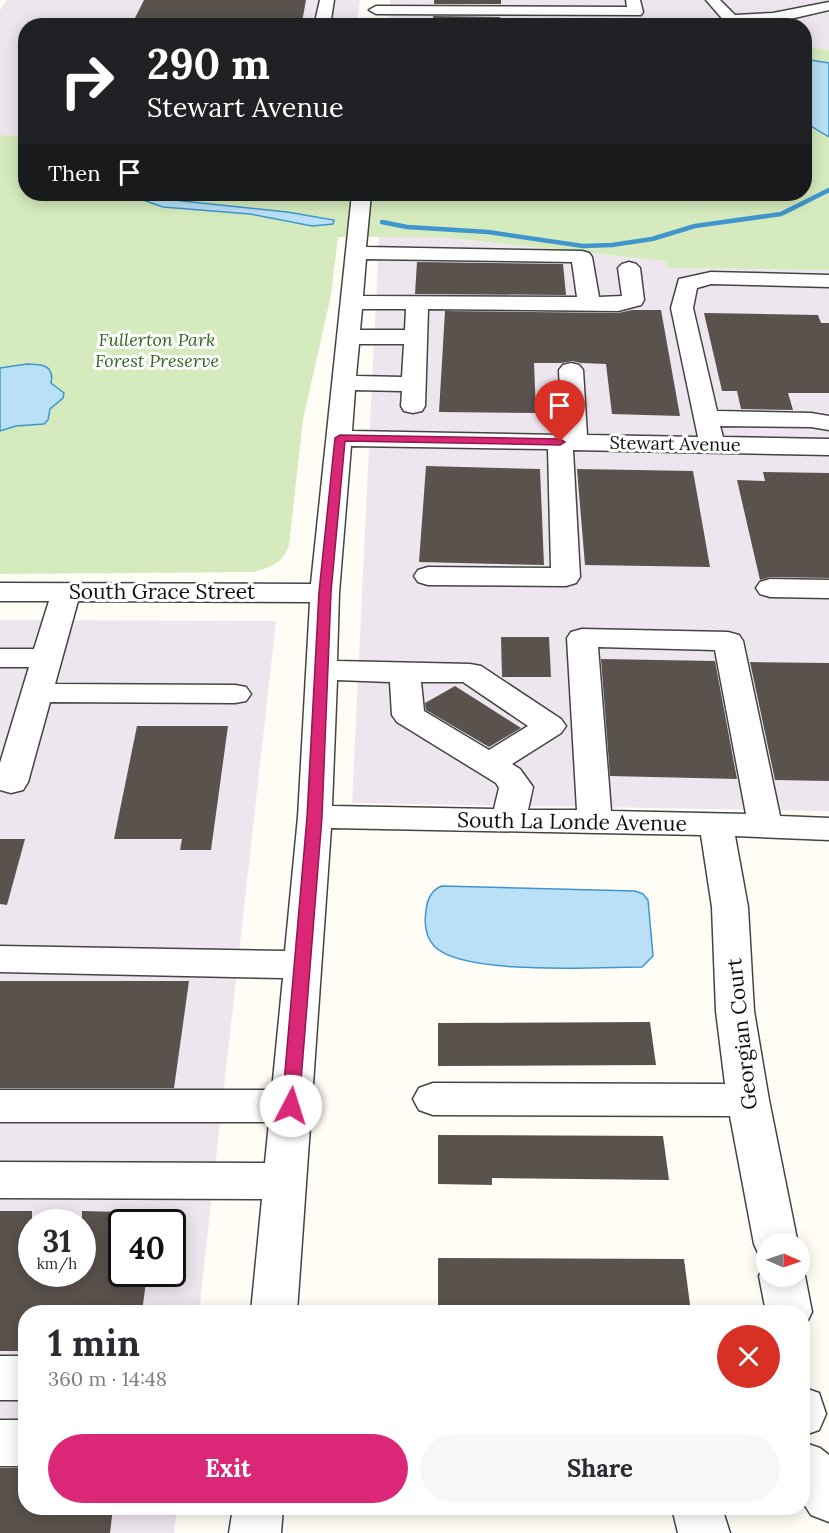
<!DOCTYPE html>
<meta charset="utf-8">
<style>
:root{--surface:#fff;--page:#f7f7f7;--text:#2b2b33;--muted:#7c7c81;--accent:#db2777}
body{margin:0;font-family:Lora,serif;background:var(--page);color:var(--text);height:100vh;display:flex;flex-direction:column;font-size:22px;white-space:nowrap}
*{box-sizing:border-box;margin:0}
p{font-size:20px;color:var(--muted)}
.icon{flex:none;width:33px;height:33px;fill:none;stroke:currentColor;stroke-width:2;stroke-linecap:round;stroke-linejoin:round}
.map{position:relative;flex:1;overflow:hidden}
.panel{position:absolute;left:18px;top:1305px;width:792px;height:210px;display:flex;flex-direction:column;background:var(--surface);border-radius:24px;box-shadow:0 3px 15px #0003}
.panel>*{flex:none}
.top-card{position:absolute;left:18px;top:18px;width:794px;height:183px;border-radius:24px;box-shadow:0 3px 15px #0003;background:#202124;color:#fff;overflow:hidden}
.needle{width:39px;rotate:92deg}
.tools{position:absolute;left:756px;top:1233px;display:grid;gap:12px}
.tools a{display:grid;place-items:center;width:54px;height:54px;border-radius:50%;background:var(--surface);box-shadow:0 3px 15px #0003;font-size:30px}
.speed{position:absolute;left:18px;top:1209px;display:flex;gap:12px;font-size:30px;font-weight:700;text-align:center}
.speed>*{display:grid;place-content:center;width:78px;height:78px;border-radius:50%;background:var(--surface);box-shadow:0 3px 15px #0003;line-height:1}
.speed small{font-size:15px;font-weight:400}
.speed .limit{border:3px solid #111;border-radius:9px;background:#fff;color:#111}
.pin{position:absolute;display:grid;place-items:center;width:51px;height:51px;color:#fff;margin:-62px -26px;border-radius:50% 50% 50% 0;rotate:-45deg;box-shadow:0 0 6px #0007}
.pin .icon{rotate:45deg}
.me{position:absolute;width:66px;margin:-33px;rotate:5deg;stroke-linejoin:round;filter:drop-shadow(0 0 4px #0008)}
.turn{display:flex;align-items:center;gap:21px;height:126px;padding:0 30px;font-size:27px}
.turn .icon{width:78px;height:78px;stroke-width:2.5}
.turn b{display:block;font-size:42px;line-height:51px}
.then{display:flex;align-items:center;height:57px;padding:0 30px;background:#0003;gap:12px;font-size:22px}
.round{display:grid;place-items:center;flex:none;width:63px;height:63px;border-radius:32px;background:var(--page)}
.summary{display:flex;align-items:center;justify-content:space-between;height:102px;padding:0 30px}
h1{font-size:36px;font-weight:800;line-height:45px}
.primary-button{display:flex;gap:12px;margin-top:auto;padding:12px 30px}
.primary-button a{flex:1;height:69px;border-radius:36px;background:var(--accent);color:#fff;font-size:24px;font-weight:800;line-height:69px;text-align:center}
.primary-button a+a{background:var(--page);color:var(--text)}
.map>svg:first-child{display:block}
.industrial{fill:#eee6ef;fill-rule:evenodd}
.green{fill:#d5ebbd}
.water{fill:#b9e0f7;stroke:#3f96cf;stroke-width:1.5}
.lines{fill:none;stroke-linecap:round;stroke-linejoin:round}
.stream{stroke:#3f96cf;stroke-width:4.5}
.building{fill:#5a524d}
.minor-casing{stroke:#444;stroke-width:3}
.minor{fill:#fff;fill-rule:evenodd}
.route{fill:#db2777;stroke:#8e194d;stroke-width:1.5}
.labels{text-anchor:middle;stroke-width:6;stroke-linejoin:round;paint-order:stroke}
.far-park-label{font-size:18px;font-style:italic;fill:#2f6b1f;stroke:#fff}
.far-street-label{font-size:18px;fill:#111;stroke:#fff}
.street-label{font-size:21px;fill:#111;stroke:#fff}
</style>
<div class="map">
<svg width="829" height="1533" viewBox="0 0 829 1533">
<rect width="100%" height="100%" fill="#fffdf5"/>
<g class="industrial">
<polygon points="7,0 360,0 357,25 26,26 25,139 0,139 0,10"/>
<polygon points="390,0 829,0 829,50 804,46 804,26 389,26"/>
<polygon points="379,237 439,237 665,261 667,268 829,270 829,811 352,803"/>
<path d="M0,620L276,621L199,1312H26V1508H177L174,1533H0ZM32,1222H82V1274H32ZM122,1222H172V1274H122Z"/>
</g>
<path class="green" d="M804,46L829,50V270L667,268L665,261L439,237H338L331,295L303,420L289,545C283,563 271,567 254,572L0,574V135L25,137L26,194H804Z"/>
<g class="water">
<polygon points="804,59 829,63 829,137 804,122"/>
<polygon points="126,194 155,194 182,201 287,212 334,220 333,224 312,226 250,214 163,207"/>
<path d="M27,364C41,364 55,365 51,383L64,393L63,398L50,409L48,420L44,424L16,426L0,431V368Z"/>
<path d="M442,886L635,891L643,894L648,900L653,956L642,967C599,967 462,976 434,946C425,936 424,924 426,911C427,899 431,890 442,886Z"/>
</g>
<g class="lines">
<polyline class="stream" points="382,222 407,227 488,232 583,246 612,245 652,239 695,226 781,214 829,190"/>
</g>
<g class="building">
<polygon points="144,0 306,0 302,22 133,22"/>
<rect x="434" y="0" width="67" height="4"/>
<polygon points="433,16 500,17 500,26 434,25"/>
<polygon points="417,262 563,264 566,295 415,294"/>
<polygon points="632,310 661,310 680,416 612,414 606,364 581,363 572,361 562,363 534,363 536,413 439,412 445,311 618,313"/>
<polygon points="704,313 818,315 821,323 829,323 829,393 788,393 793,410 741,409 737,391 722,391"/>
<polygon points="426,466 540,469 544,565 419,562"/>
<polygon points="577,469 693,471 710,567 585,565"/>
<polygon points="763,472 829,473 829,578 770,577 760,580 737,480 765,481"/>
<polygon points="501,637 549,637 551,677 502,677"/>
<polygon points="601,659 715,661 737,779 610,776"/>
<polygon points="750,662 829,663 829,781 775,780"/>
<polygon points="455,686 521,728 489,747 426,710 425,703"/>
<polygon points="137,726 228,726 211,850 180,850 182,839 114,839"/>
<polygon points="0,839 25,839 7,905 0,904"/>
<polygon points="0,981 189,981 174,1088 0,1088"/>
<polygon points="650,1022 656,1065 438,1066 438,1023"/>
<polygon points="438,1135 663,1136 669,1180 492,1178 492,1185 438,1184"/>
<polygon points="0,1211 32,1211 32,1274 82,1274 82,1211 122,1212 122,1274 147,1274 142,1312 26,1312 26,1351 0,1351"/>
<polygon points="438,1258 684,1259 691,1312 438,1312"/>
<polygon points="0,1468 26,1468 26,1508 113,1508 110,1533 0,1533"/>
</g>
<g class="lines">
<g class="minor-casing">
<g id="minor">
<polygon points="320,0 334,0 330,26 314,26"/>
<polygon points="626,0 640,0 643,12 641,15 376,14 369,10 376,6 627,7"/>
<polygon points="706,0 720,0 735,15 773,13 829,2 829,10 773,23 731,25 726,23"/>
<path d="M352,194H371L366,247L582,251L589,253L592,257L599,297L622,296L618,268L622,264L629,262L636,264L640,268L644,300L641,305L618,311L428,309L425,406L422,411L413,413L404,411L401,406L402,391L355,390L352,431L562,435L559,370L563,365L571,363L579,365L583,370L587,435L698,437L671,308L679,279L711,272L829,275V287L711,284L697,288L693,308L717,411L811,413L829,416V430L811,427L720,426L723,437L829,439V455L573,450L580,577L576,583L566,586L428,585L418,582L414,576L418,570L428,567L551,568L548,449L351,446L339,593L337,661L470,664L481,666L561,719L566,726L561,733L512,764L520,769L533,787L528,810H577L567,638L571,632L582,629L728,632L739,635L743,641L780,816L829,818V840L735,836L748,907L754,1011L769,1100L798,1244H766V1260L760,1257L754,1244L730,1116L433,1115L419,1110L413,1099L419,1088L433,1083L725,1084L716,1011L712,907L701,835L331,828L297,1312H251L262,1199L0,1198V1162L265,1163L269,1122H0V1090H272L283,978L0,972V946L285,951L298,817L310,602L78,601L55,684L235,685L246,687L251,694L246,701L235,703L50,702L28,782L23,790L11,793L0,790V763L29,667H0V649H34L49,601H0V583L311,584ZM366,259L572,262L577,297L363,296ZM362,309H406L405,330H360ZM359,344H404L402,377L356,376ZM598,647L715,650L746,814L611,811ZM337,680L390,682L392,715L397,722L496,783L499,788L494,809L332,806ZM421,682H463L528,726L489,750L424,711Z"/>
<polygon points="770,579 829,580 829,598 770,597 760,594 756,588 760,582"/>
<polygon points="766,1262 766,1276 800,1276 800,1265 805,1276 812,1312 805,1326 802,1327 802,1312 766,1312 759,1276"/>
<rect x="0" y="1356" width="26" height="44"/>
<polygon points="802,1387 819,1393 826,1414 819,1430 802,1436"/>
<rect x="0" y="1420" width="26" height="46"/>
<polygon points="802,1442 820,1448 829,1455 829,1522 811,1515 802,1501"/>
<polygon points="233,1508 283,1508 281,1533 229,1533"/>
<polygon points="672,1508 722,1508 730,1533 678,1533"/>
</g>
</g>
<use href="#minor" class="minor"/>
</g>
<polygon class="route" points="340,435 560,439 565,442 560,445 345,441 331,592 322,817 299,1106 297,1111 291,1112 285,1111 282,1106 307,817 319,592 335,438"/>
<g class="labels">
<g class="far-park-label">
<text x="157" y="346">Fullerton Park<tspan x="157" dy="21">Forest Preserve</tspan></text>
</g>
<g class="far-street-label">
<text transform="translate(675 444) rotate(1)" y="6">Stewart Avenue</text>
</g>
<g class="street-label">
<text x="162" y="599">South Grace Street</text>
<text transform="translate(572 822) rotate(1)" y="7">South La Londe Avenue</text>
<text transform="translate(742 1034) rotate(-96)" y="7">Georgian Court</text>
</g>
</g>
</svg>
<div class="tools">
<a><svg class="needle" viewBox="-14 -14 28 28"><path d="M0-13l5 13h-10z" fill="#e53935"/><path d="M0 13l5-13h-10z" fill="#7c7c81"/></svg></a>
</div>
<div class="speed"><div>31<small>km/h</small></div><div class="limit">40</div></div>
<div class="pin" style="left:560px;top:442px;background:#d93025"><svg class="icon" aria-label="arrive" viewBox="0 0 24 24"><path d="M6 21V4h12l-3 4 3 4H6"/></svg></div>
<svg class="me" style="left:291px;top:1106px" viewBox="-20 -20 40 40"><circle r="19" fill="#fff"/><path d="M0-13L10 11 0 6-10 11z" fill="#db2777"/></svg>
<div class="top-card">
<div class="turn"><svg class="icon" aria-label="right" viewBox="0 0 24 24"><path d="M7 20v-9h11M14 6l5 5-5 5"/></svg><div><b>290 m</b>Stewart Avenue</div></div>
<div class="then">Then<svg class="icon" aria-label="arrive" viewBox="0 0 24 24"><path d="M6 21V4h12l-3 4 3 4H6"/></svg></div>
</div>
<section class="panel">
<div class="summary"><div><h1>1 min</h1><p>360 m · 14:48</p></div><a class="round" style="background:#d93025;color:#fff"><svg class="icon" aria-label="close" viewBox="0 0 24 24"><path d="M6 6l12 12M18 6L6 18"/></svg></a></div>
<div class="primary-button"><a>Exit</a><a>Share</a></div>
</section>
</div>
